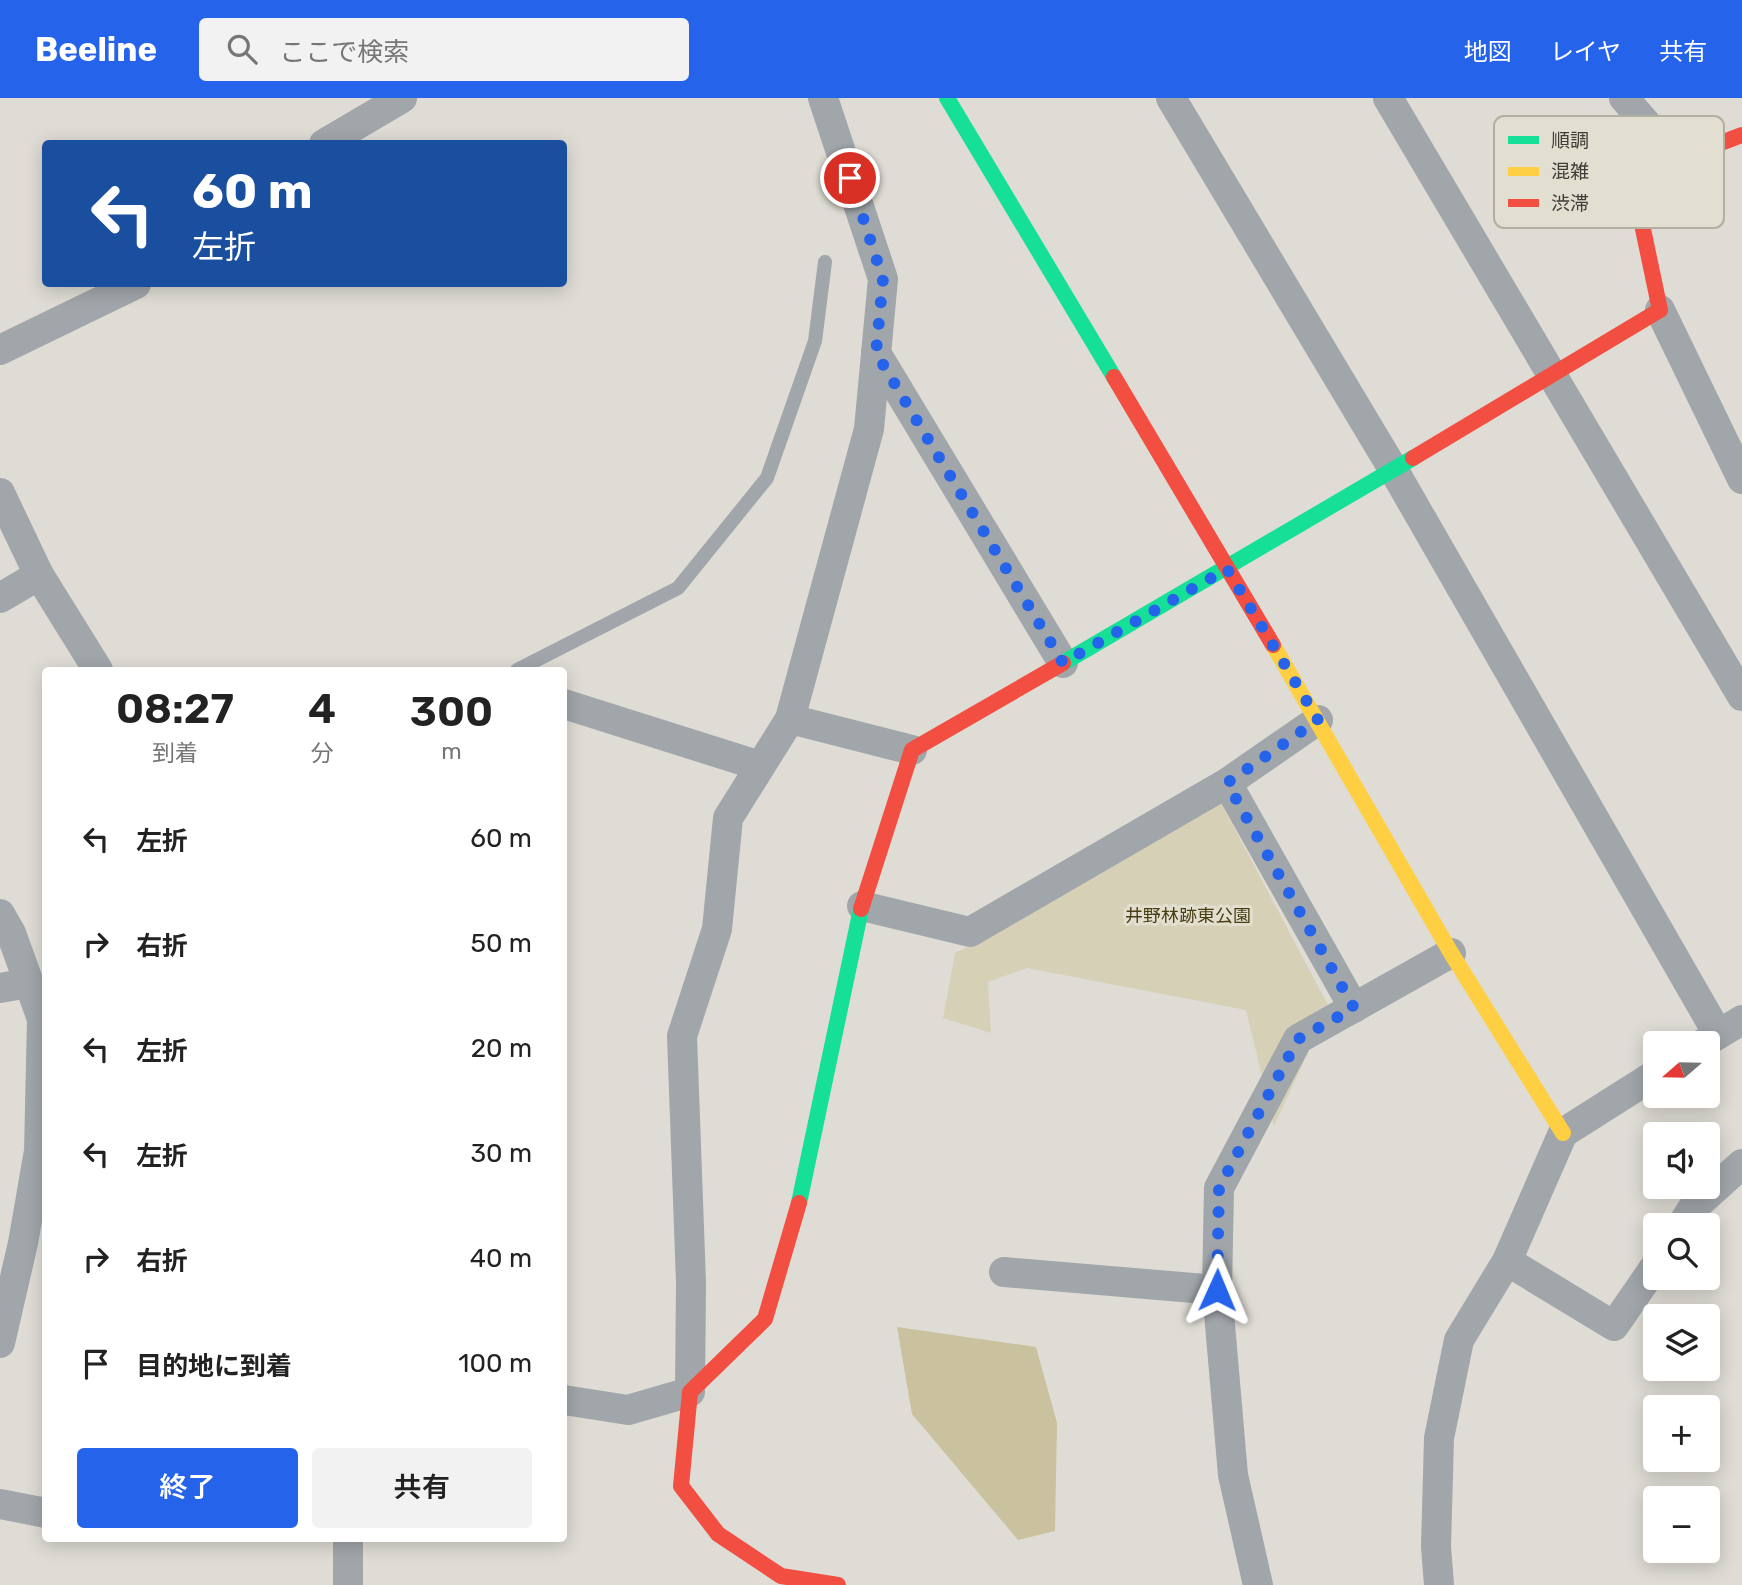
<!DOCTYPE html>
<html lang="ja">
<meta charset="utf-8">
<style>
:root{--surface:#fff;--page:#f2f2f2;--text:#222;--muted:#767676;--accent:#2563eb}
body{margin:0;font-family:Rubik,"Noto Sans JP",sans-serif;background:var(--page);color:var(--text);height:100vh;display:flex;flex-direction:column;font-size:26px;white-space:nowrap}
*{box-sizing:border-box;margin:0}
p{font-size:23px;color:var(--muted)}
.icon{flex:none;width:38px;height:38px;fill:none;stroke:currentColor;stroke-width:2;stroke-linecap:round;stroke-linejoin:round}
.map{position:relative;flex:1;overflow:hidden}
.details{position:absolute;left:42px;top:569px;width:525px;height:875px;display:flex;flex-direction:column;background:var(--surface);border-radius:7px;box-shadow:0 4px 18px #0003}
.details>*{flex:none}
.top-card{position:absolute;left:42px;top:42px;width:525px;height:147px;border-radius:7px;box-shadow:0 4px 18px #0003;background:#1a4fa0;color:#fff;overflow:hidden}
.needle{width:46px;rotate:250deg}
.buttons{position:absolute;left:1643px;top:933px;display:grid;gap:14px}
.buttons a{display:grid;place-items:center;width:77px;height:77px;border-radius:7px;background:var(--surface);box-shadow:0 4px 18px #0003;font-size:35px}
.pin{position:absolute;display:grid;place-items:center;width:60px;height:60px;color:#fff;margin:-30px;border:4px solid #fff;border-radius:50%;box-shadow:0 2px 7px #0007}
.me{position:absolute;width:77px;margin:-38px;rotate:1deg;stroke-linejoin:round;filter:drop-shadow(0 0 5px #0008)}
.turn{display:flex;align-items:center;gap:24px;height:147px;padding:0 35px;font-size:32px}
.turn .icon{width:91px;height:91px;stroke-width:2.5}
.turn b{display:block;font-size:49px;line-height:60px}
.eta{display:flex;justify-content:space-evenly;align-items:center;height:119px;text-align:center}
.eta b{font-size:42px;font-weight:600;line-height:49px}
.primary-button{display:flex;gap:14px;margin-top:auto;padding:14px 35px}
.primary-button a{flex:1;height:80px;border-radius:7px;background:var(--accent);color:#fff;font-size:28px;font-weight:600;line-height:80px;text-align:center}
.primary-button a+a{background:var(--page);color:var(--text)}
ul{padding:0;list-style:none}
li{display:flex;align-items:center;gap:21px;height:105px;padding:0 35px}
li div{flex:1}
li b{display:block;font-size:26px}
li em{font-style:normal}
header{display:flex;align-items:center;gap:42px;box-sizing:border-box;height:98px;padding:0 35px;background:var(--accent);color:#fff}
header strong{font-size:33px}
nav{display:flex;gap:38px;margin-inline-start:auto;font-size:24px}
.search{width:490px;height:63px;background:var(--page);display:flex;align-items:center;gap:18px;box-sizing:border-box;padding:0 24px;border-radius:7px;color:var(--muted);font-size:26px}
.map>svg:first-child{display:block}
.green{fill:#d6d0b6}
.forest{fill:#cac19e}
.lines{fill:none;stroke-linecap:round;stroke-linejoin:round}
.lane{stroke:#a1a6aa;stroke-width:14}
.street{stroke:#a1a6aa;stroke-width:30}
.fast{stroke:#16e098;stroke-width:16}
.slow{stroke:#ffcf43;stroke-width:16}
.jam{stroke:#f24e42;stroke-width:16}
.route{stroke:#2563eb;stroke-width:12;stroke-dasharray:0 21.6}
.labels{text-anchor:middle;stroke-width:6;stroke-linejoin:round;paint-order:stroke}
.park-label{font-size:18px;fill:#493e10;stroke:#e2dfd0}
.key{fill:#e2dfd0;stroke:#b1aea2;stroke-width:2}
.key-label{font-size:19px;fill:#3e3d37}
</style>
<header>
<strong>Beeline</strong>
<div class="search"><svg class="icon" aria-label="search" viewBox="0 0 24 24"><circle cx="10" cy="10" r="6"/><path d="M15 15l6 6"/></svg>ここで検索</div>
<nav><a>地図</a><a>レイヤ</a><a>共有</a></nav>
</header>
<div class="map">
<svg width="1742" height="1487" viewBox="0 0 1742 1487">
<rect width="100%" height="100%" fill="#dedcd4"/>
<polygon class="green" points="1221,705 1329,909 1274,1028 1246,912 1027,870 988,884 991,935 943,920 955,855 1003,831"/>
<polygon class="forest" points="897,1229 1036,1249 1057,1325 1055,1433 1018,1442 912,1316"/>
<g class="lines">
<polyline class="lane" points="517,572 678,490 767,380 815,243 825,164"/>
<g class="street">
<polyline points="1171,0 1393,371 1718,936"/>
<polyline points="1388,0 1742,598"/>
<polyline points="1624,0 1677,61"/>
<polyline points="324,46 402,0"/>
<polyline points="1660,212 1742,381"/>
<polyline points="0,252 136,186"/>
<polyline points="876,255 1063,565"/>
<polyline points="0,395 39,477 98,572"/>
<polyline points="0,500 39,477"/>
<polyline points="564,606 760,668"/>
<polyline points="790,621 912,652"/>
<polyline points="1227,685 1354,910"/>
<polyline points="862,808 970,834 1227,685 1318,622"/>
<polyline points="0,816 11,835 42,921 39,1053 23,1145 0,1245"/>
<polyline points="0,890 29,885"/>
<polyline points="1704,945 1742,922"/>
<polyline points="1682,1127 1692,1111 1742,1066"/>
<polyline points="1507,1163 1614,1228 1656,1167"/>
<polyline points="1004,1174 1217,1192"/>
<polyline points="564,1302 628,1312 690,1294 691,1184 682,938 717,831 728,720 790,621 869,331 883,181 823,0"/>
<polyline points="0,1406 46,1415"/>
<polyline points="348,1440 348,1487"/>
<polyline points="1258,1487 1233,1377 1217,1192 1219,1090 1298,941 1451,855"/>
<polyline points="1439,1487 1436,1449 1439,1340 1459,1242 1507,1163 1563,1035 1656,976"/>
</g>
<g class="fast">
<polyline points="947,0 1114,279"/>
<polyline points="1063,565 1413,360"/>
<polyline points="799,1105 861,811"/>
</g>
<polyline class="slow" points="1273,547 1451,855 1563,1035"/>
<g class="jam">
<polyline points="1114,279 1273,547"/>
<polyline points="1413,360 1660,212 1639,112 1668,65 1742,37"/>
<polyline points="861,811 912,652 1063,565"/>
<polyline points="799,1105 765,1221 690,1294 681,1388 718,1436 781,1478 838,1487"/>
</g>
</g>
<g class="lines">
<polyline class="route" points="850,80 883,181 876,255 1063,565 1227,471 1318,622 1227,685 1354,910 1298,941 1219,1090 1217,1192"/>
</g>
<g class="labels">
<g class="park-label">
<text x="1188" y="824">井野林跡東公園</text>
</g>
</g>
<rect x="1494" y="18" width="230" height="112" rx="10" class="key"/>
<rect x="1508" y="38" width="31" height="8" fill="#16e098"/>
<rect x="1508" y="69" width="31" height="9" fill="#ffcf43"/>
<rect x="1508" y="101" width="31" height="8" fill="#f24e42"/>
<g class="key-label">
<text x="1551" y="49">順調</text>
<text x="1551" y="80">混雑</text>
<text x="1551" y="112">渋滞</text>
</g>
</svg>
<div class="buttons">
<a><svg class="needle" viewBox="-14 -14 28 28"><path d="M0-13l5 13h-10z" fill="#e53935"/><path d="M0 13l5-13h-10z" fill="#767676"/></svg></a>
<a><svg class="icon" aria-label="sound" viewBox="0 0 24 24"><path d="M4 9h4l5-4v14l-5-4H4zM17 9q2 3 0 6"/></svg></a>
<a><svg class="icon" aria-label="search" viewBox="0 0 24 24"><circle cx="10" cy="10" r="6"/><path d="M15 15l6 6"/></svg></a>
<a><svg class="icon" aria-label="layers" viewBox="0 0 24 24"><path d="M12 4l9 5-9 5-9-5zM3 14l9 5 9-5"/></svg></a>
<a>+</a>
<a>−</a>
</div>
<div class="pin" style="left:850px;top:80px;background:#d93025"><svg class="icon" aria-label="arrive" viewBox="0 0 24 24"><path d="M6 21V4h12l-3 4 3 4H6"/></svg></div>
<svg class="me" style="left:1217px;top:1192px" viewBox="-20 -20 40 40"><path d="M0-17L14 15 0 8-14 15z" fill="#2563eb" stroke="#fff" stroke-width="4"/></svg>
<div class="top-card">
<div class="turn"><svg class="icon" aria-label="left" viewBox="0 0 24 24"><path d="M17 20v-9H6M10 6l-5 5 5 5"/></svg><div><b>60 m</b>左折</div></div>
</div>
<section class="details">
<div class="eta">
<div><b>08:27</b><p>到着</p></div>
<div><b>4</b><p>分</p></div>
<div><b>300</b><p>m</p></div>
</div>
<ul>
<li><svg class="icon" aria-label="left" viewBox="0 0 24 24"><path d="M17 20v-9H6M10 6l-5 5 5 5"/></svg><div><b>左折</b></div><em>60 m</em></li>
<li><svg class="icon" aria-label="right" viewBox="0 0 24 24"><path d="M7 20v-9h11M14 6l5 5-5 5"/></svg><div><b>右折</b></div><em>50 m</em></li>
<li><svg class="icon" aria-label="left" viewBox="0 0 24 24"><path d="M17 20v-9H6M10 6l-5 5 5 5"/></svg><div><b>左折</b></div><em>20 m</em></li>
<li><svg class="icon" aria-label="left" viewBox="0 0 24 24"><path d="M17 20v-9H6M10 6l-5 5 5 5"/></svg><div><b>左折</b></div><em>30 m</em></li>
<li><svg class="icon" aria-label="right" viewBox="0 0 24 24"><path d="M7 20v-9h11M14 6l5 5-5 5"/></svg><div><b>右折</b></div><em>40 m</em></li>
<li><svg class="icon" aria-label="arrive" viewBox="0 0 24 24"><path d="M6 21V4h12l-3 4 3 4H6"/></svg><div><b>目的地に到着</b></div><em>100 m</em></li>
</ul>
<div class="primary-button"><a>終了</a><a>共有</a></div>
</section>
</div>
